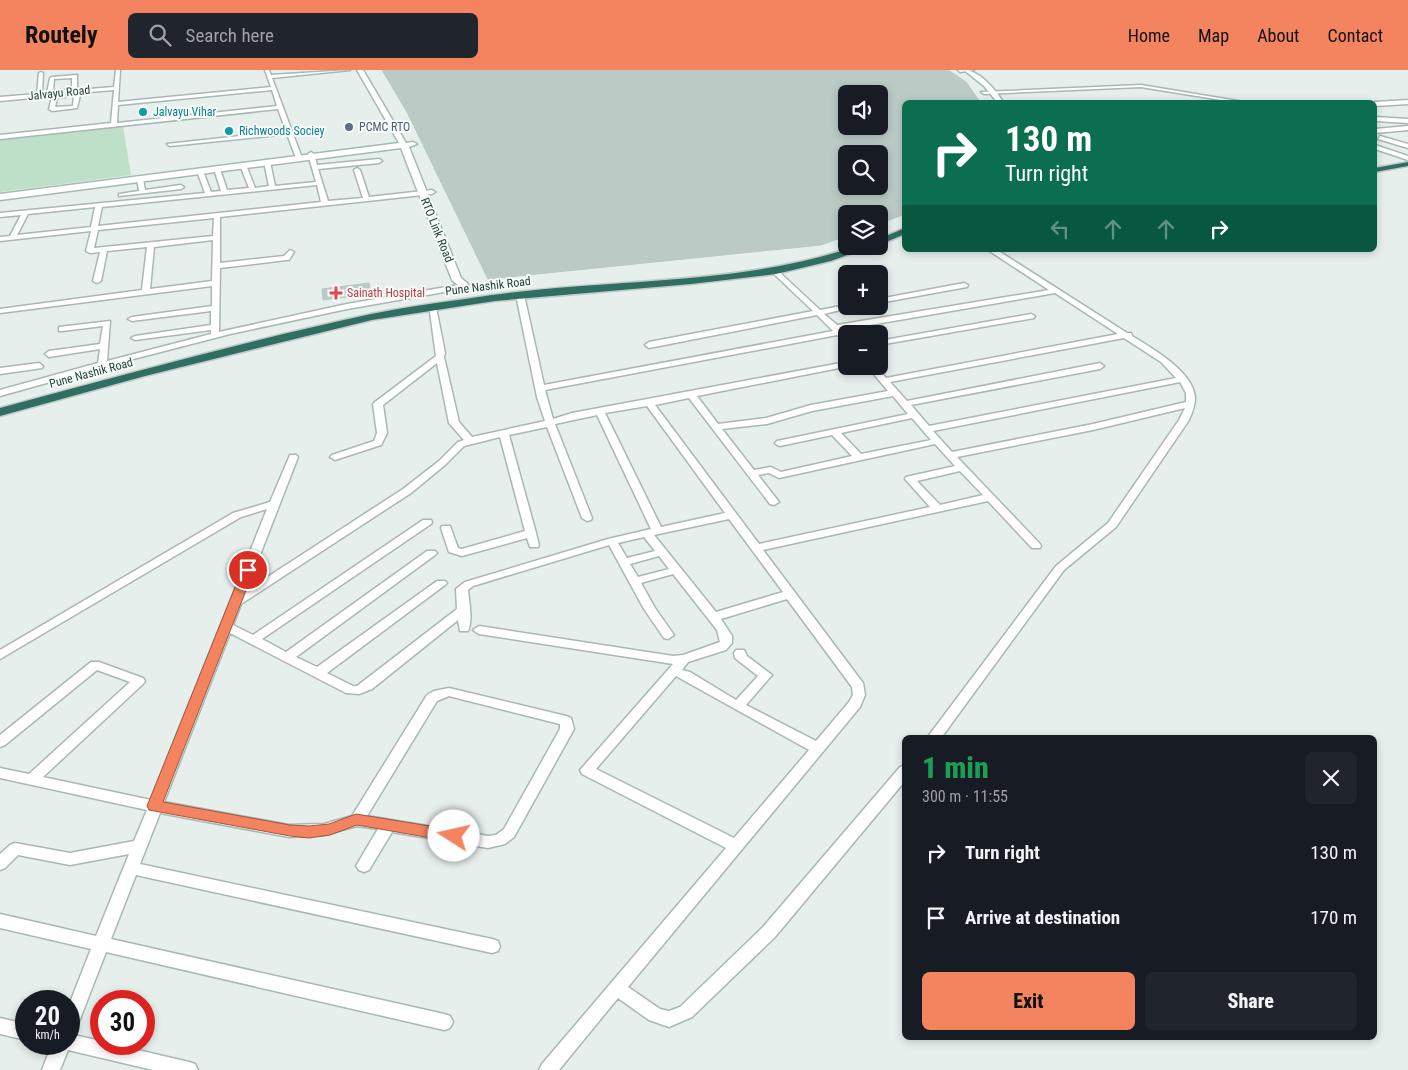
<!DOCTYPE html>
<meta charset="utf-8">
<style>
:root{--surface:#171b24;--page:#20242c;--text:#f1f3f6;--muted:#9ea1a6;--accent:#f4845f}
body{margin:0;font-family:"Roboto Condensed",sans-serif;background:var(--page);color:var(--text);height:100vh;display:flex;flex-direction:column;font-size:19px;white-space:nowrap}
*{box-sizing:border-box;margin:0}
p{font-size:16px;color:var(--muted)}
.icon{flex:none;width:28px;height:28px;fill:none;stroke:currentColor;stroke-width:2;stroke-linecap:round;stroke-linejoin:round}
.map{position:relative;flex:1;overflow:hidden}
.drawer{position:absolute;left:902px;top:665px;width:475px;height:305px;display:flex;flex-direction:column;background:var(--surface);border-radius:8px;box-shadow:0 2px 8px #0003}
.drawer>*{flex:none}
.hud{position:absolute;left:902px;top:30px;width:475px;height:152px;border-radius:8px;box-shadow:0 2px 8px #0003;background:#0b6e4f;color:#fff;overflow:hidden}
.buttons{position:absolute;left:838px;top:15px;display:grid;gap:10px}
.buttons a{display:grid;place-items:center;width:50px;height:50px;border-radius:8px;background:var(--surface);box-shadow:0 2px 8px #0003;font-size:25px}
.speed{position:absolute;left:15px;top:920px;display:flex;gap:10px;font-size:25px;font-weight:700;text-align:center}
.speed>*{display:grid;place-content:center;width:65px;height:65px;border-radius:50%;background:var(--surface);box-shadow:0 2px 8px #0003;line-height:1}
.speed small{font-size:12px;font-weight:400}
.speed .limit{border:8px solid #d22;background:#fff;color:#111}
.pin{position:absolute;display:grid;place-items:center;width:42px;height:42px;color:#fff;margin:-21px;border:2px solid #fff;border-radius:50%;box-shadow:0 1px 5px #0007}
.me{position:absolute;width:55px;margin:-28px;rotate:280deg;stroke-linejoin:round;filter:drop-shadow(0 0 4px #0008)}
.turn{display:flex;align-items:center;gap:18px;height:105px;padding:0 20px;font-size:22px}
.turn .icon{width:65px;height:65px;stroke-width:2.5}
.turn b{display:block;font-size:35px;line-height:42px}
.lanes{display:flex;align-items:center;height:48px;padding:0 20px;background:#0003;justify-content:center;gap:25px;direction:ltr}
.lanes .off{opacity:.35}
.round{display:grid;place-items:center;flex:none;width:52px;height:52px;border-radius:8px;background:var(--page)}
.head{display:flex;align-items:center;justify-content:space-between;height:85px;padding:0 20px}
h1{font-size:30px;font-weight:800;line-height:38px;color:#1e9e55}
.action{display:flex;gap:10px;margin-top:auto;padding:10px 20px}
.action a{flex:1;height:58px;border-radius:8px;background:var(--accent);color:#111;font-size:20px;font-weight:800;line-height:58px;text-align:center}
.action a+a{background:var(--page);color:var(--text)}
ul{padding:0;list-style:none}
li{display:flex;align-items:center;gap:15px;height:65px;padding:0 20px}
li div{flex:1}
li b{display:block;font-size:19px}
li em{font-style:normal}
header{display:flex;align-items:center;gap:30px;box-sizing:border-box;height:70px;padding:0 25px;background:var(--accent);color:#111}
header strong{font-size:24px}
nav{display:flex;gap:28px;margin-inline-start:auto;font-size:18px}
.search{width:350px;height:45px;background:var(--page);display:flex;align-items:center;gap:12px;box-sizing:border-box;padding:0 18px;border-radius:8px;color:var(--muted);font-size:19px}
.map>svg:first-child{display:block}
.green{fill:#bfe0c8}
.building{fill:#bbcac4;stroke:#b8c9c2;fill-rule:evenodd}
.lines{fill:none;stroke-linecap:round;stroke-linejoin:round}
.street-casing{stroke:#a8b8b2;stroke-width:3}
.secondary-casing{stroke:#a4bbb3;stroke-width:3}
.highway-casing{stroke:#c2cac8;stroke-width:3}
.street{fill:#fff;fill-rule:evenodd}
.secondary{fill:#fff;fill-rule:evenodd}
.highway{fill:#2f6f62;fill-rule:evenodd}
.route{fill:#f4845f;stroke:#9f563e}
.culture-dot{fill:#0f9aa8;stroke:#f7fbf9;stroke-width:2}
.service-dot{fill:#5c6f8a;stroke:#f7fbf9;stroke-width:2}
.health-dot{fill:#e0444e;stroke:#f7fbf9;stroke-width:2}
.labels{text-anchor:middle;stroke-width:4;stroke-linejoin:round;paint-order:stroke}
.far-street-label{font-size:12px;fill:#24423a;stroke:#f7fbf9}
.far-culture-label{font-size:12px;fill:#0d838f;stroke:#f7fbf9;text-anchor:start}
.far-service-label{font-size:12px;fill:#4e5e75;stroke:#f7fbf9;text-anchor:start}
.far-health-label{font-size:12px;fill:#be3a42;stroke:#f7fbf9;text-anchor:start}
</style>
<header>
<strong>Routely</strong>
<div class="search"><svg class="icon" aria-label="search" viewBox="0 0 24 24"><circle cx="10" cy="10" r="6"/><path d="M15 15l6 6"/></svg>Search here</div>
<nav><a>Home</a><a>Map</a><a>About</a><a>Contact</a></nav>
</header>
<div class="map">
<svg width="1408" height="1000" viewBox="0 0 1408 1000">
<rect width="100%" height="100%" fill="#e6efeb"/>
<polygon class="green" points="123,56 131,105 0,122 0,69"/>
<g class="building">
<path d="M382,0H948L966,12L980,32H905V144L879,154V144H846V166L821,175L488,209L407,42ZM846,24H879V56H846ZM846,84H879V116H846Z"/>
<polygon points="369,213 371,224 323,230 322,219"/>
</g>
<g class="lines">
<g class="street-casing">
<g id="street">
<path d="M116,0H120L118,32L271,17L265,0H269L271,5L350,0L272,8L302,88L299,90L296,88L287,64L170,76L167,74L286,61L278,39L0,69V65L111,53L114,20L64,24L66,27L57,28L55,37L73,36L74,25L77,23L80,25L77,38L52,41L49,39L52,27L62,25L0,31V27L37,24L39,3L41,2L43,3L42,24L47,23L50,8L52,7L77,5V20L114,17ZM72,8V19L53,21L54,9ZM272,20L277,36L117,53L118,35Z"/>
<polygon points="958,0 974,0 960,2"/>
<polygon points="1141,15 1244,32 1234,32 1141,17 984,24 981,22"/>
<polygon points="1408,30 1408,34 1375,36 1375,32"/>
<polygon points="1375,47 1408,49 1408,53 1375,51"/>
<polygon points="1408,56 1408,60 1375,63 1375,59"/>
<polygon points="1380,66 1408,74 1408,78 1378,69"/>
<polygon points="1375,75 1408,86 1408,90 1375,79"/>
<path d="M311,82L314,84L317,95L379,89L382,91L379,93L318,99L328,131L363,128L354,100L357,98L360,100L369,127L432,120L435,122L432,124L220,147V193L284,186L290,180L294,182L289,190H286L220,198L219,262L347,234L464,214H467V218L347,239L230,264L118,293L0,326V320L98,293L100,279L49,287L45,284L49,281L100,274L103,256L62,261H59V257L110,251L107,291L211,264V260L135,270L131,268L135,266L211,255V241L132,251L128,249L132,247L212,236V216L0,243V239L142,220L147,177L107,181L101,211L97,213L93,211L100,182L90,183L86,181L91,161L0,171V167L10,166L21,145L0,147V143L205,123L197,101L200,99L203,101L211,122L221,121L214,99L217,97L220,99L227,120L249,118L240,95L243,93L246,95L255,118L269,116L264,92L267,90L270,92L275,116L316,112L308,84ZM317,115L321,132L98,156L102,137ZM95,137L91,157L17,165L28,144ZM214,148L213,166L94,178L98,160ZM213,170L212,211L150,219L154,177Z"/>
<polygon points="140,107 143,109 145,120 181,115 184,117 181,119 119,126 119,124 139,121 137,109"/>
<path d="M988,180H997L1127,263H1131L1132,266C1153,279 1194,302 1195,328C1195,336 1192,343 1189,350L1116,457L1064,500L941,668H927L1056,496L1108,453L1179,350L1185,338L1093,360L957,387L1040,474L1041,476L1040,478H1032L988,431L763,480L863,613L865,625L860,637L628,917L660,939L669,941L680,937L763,857L900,697L905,696V711L775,867L692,947L669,957L649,950L618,928L559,1000H539L542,994L726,778L582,704L580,700L673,594L479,564L473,560L479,556L673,586L683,585L720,572L717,560L673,504L641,513L655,538L674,565L668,569L664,568L644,539L609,475L473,516L468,520C469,532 473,550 468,561H460L458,550L372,619L359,624L346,623L230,563L164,732L289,755L324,754L352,746L427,625L434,621L449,618L566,646L571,648L574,659L514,767L505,774L488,778L392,762L369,800L364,802L359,800L356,796L378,759L357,756L324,765L289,767L160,743L140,794L492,869L498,871L500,876L498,881L492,883L136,805L111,869L444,944L450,946L453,952L450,958L444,960L106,882L75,962L69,964V935L91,879L0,858V844L96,866L129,784L70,795L18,785L5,798L0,800V784L10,775L15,773L70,783L134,771L147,740L0,708V698L29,704L130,612L97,600L5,675L0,677V665L91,592H99L143,608L145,611L143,614L43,707L151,730L267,439L241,447L0,589V580L233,443L270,432L290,385H296L298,387L246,521L403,419L439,391L458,372L464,370L449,353L437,293L383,335L387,363L381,375L335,390L330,387L332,385L374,371L377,363L373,334L375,332L436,286L429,235L436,237L445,283L444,287L459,352L472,367L545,351L537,327L516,225L517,223L524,225L544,315L833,261L817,245L649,278L645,275L649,272L813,241L773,203L772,201L776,199L820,240L846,235V236H856L824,244L837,255L1049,220ZM1055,223L1118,264L886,308L876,296H867L888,321L811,335L766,348L718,354L697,326L849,296H846V292L572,343L553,349L545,320L837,265L846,271V265L841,260ZM1124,268L1161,292L1176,308L929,356L911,335L1100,299L1104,296L1100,293L907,331L890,312ZM1180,312L1186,323V332L1093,354L952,382L933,361ZM893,326L908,344L777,371L775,373L777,375L780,376L832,365L852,386L781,402L771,397L754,400L722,359L767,354L812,341ZM689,328L770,434L774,435L779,432L758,405L769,403L779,408L935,374L955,396L906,407L905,409L930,437L759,474L655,335ZM647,336L725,443L661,457L605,343ZM597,345L651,459L608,469L465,512L456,519L457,539L357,616H353L327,603L445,515L447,513L445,511H437L317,597L296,587L435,485L437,483L435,481H427L286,582L262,569L431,454L432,452L431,450H423L253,565L233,555L241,534L411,423L445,395L464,376L500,367L525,461L462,479L458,478L450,456H442L441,458L449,482L462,486L527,468L530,477H538L539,475L536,463L509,365L547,357L582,448L587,451L591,450L592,448L555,354ZM912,348L931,370L861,384L841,363ZM960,401L983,425L940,435L917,411ZM729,449L783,522L716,542L654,465ZM644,467L655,481L627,488L618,473ZM659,486L669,499L638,507L630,494ZM787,529L852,617L853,625L849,632L816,671L746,635L772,605L747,586L744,580H736L734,583L735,588L758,606L736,630L690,602L682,600L688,592L726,580L732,573V566L721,549ZM676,606L809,680L734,768L596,699ZM449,626L560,654V659L504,759L496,765L488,766L367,746L437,631Z"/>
<polygon points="964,213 968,215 967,217 879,233 879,229"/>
<polygon points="1031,244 1035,246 1034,248 879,275 879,271"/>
<polygon points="39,293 43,296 42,298 0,304 0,298"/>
<polygon points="0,948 26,954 26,970 0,964"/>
<polygon points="69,964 101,971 101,974 112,974 189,992 195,994 198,1000 153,1000 68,980 60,1000 42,1000 52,974 69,974"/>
</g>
</g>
<g class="secondary-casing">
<g id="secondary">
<polygon points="357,0 363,0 406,73 413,72 417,74 409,77 461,208 468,214 467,216 459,216 452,210 401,78 0,130 0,124 399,73"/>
<path d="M964,0C979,0 996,20 1003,32H997L984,16Z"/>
</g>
</g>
<g class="highway-casing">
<g id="highway">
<polygon points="1408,92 1408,96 1375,102 1375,98"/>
<polygon points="905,158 905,164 879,175 879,169"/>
<path d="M857,176H872L831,191L776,204L691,214L495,231L372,250L145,306L0,346V338C123,305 246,271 371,244C410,236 452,231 492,225C614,208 738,216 857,176Z"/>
</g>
</g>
<use href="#street" class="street"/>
<use href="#secondary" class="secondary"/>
<use href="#highway" class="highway"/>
</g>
<polygon class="route" points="248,497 254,500 163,732 290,755 309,756 329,754 356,744 454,760 460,762 462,766 460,770 454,772 357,755 330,765 309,768 290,766 149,740 147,736 242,500"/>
<g class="culture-dot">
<circle cx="143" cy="42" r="5"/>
<circle cx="229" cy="61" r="5"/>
</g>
<circle class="service-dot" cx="349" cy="57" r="5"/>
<path class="health-dot" d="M333.5 215.5h5v5h5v5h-5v5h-5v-5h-5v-5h5z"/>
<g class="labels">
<g class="far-street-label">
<text transform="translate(59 23) rotate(-6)" y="4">Jalvayu Road</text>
<text transform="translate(437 160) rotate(68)" y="4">RTO Link Road</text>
<text transform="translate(488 216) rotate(-7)" y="4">Pune Nashik Road</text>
<text transform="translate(91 303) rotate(-15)" y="4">Pune Nashik Road</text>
</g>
<g class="far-culture-label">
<text x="153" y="46">Jalvayu Vihar</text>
<text x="239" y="65">Richwoods Sociey</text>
</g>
<g class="far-service-label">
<text x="359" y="61">PCMC RTO</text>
</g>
<g class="far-health-label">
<text x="347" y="227">Sainath Hospital</text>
</g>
</g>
</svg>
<div class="buttons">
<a><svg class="icon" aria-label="sound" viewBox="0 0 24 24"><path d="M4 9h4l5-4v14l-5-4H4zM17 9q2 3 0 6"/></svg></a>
<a><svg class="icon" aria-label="search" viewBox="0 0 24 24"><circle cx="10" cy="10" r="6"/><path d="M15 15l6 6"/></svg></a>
<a><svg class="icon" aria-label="layers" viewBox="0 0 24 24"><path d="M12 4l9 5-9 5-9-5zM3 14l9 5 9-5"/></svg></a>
<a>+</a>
<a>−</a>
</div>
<div class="speed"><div>20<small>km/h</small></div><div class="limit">30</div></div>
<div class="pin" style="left:248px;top:500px;background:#d93025"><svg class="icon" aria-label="arrive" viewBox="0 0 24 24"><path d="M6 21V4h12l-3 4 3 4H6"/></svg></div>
<svg class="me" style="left:454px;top:766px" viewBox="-20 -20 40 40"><circle r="19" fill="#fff"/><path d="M0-13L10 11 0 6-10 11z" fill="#f4845f"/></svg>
<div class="hud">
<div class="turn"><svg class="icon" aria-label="right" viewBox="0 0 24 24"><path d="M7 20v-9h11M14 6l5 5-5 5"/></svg><div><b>130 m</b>Turn right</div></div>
<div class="lanes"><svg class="icon off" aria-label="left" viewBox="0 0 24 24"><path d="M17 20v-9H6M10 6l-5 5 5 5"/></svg><svg class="icon off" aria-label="ahead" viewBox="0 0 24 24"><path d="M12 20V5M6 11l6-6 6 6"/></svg><svg class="icon off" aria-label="ahead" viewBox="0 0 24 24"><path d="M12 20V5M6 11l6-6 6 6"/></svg><svg class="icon" aria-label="right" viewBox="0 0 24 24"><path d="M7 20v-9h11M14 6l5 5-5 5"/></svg></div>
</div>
<section class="drawer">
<div class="head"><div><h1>1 min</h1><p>300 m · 11:55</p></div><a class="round"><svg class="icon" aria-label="close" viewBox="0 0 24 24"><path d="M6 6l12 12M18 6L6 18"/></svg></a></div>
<ul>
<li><svg class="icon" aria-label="right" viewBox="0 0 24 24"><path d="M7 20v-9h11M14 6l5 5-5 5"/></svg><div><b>Turn right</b></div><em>130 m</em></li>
<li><svg class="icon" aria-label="arrive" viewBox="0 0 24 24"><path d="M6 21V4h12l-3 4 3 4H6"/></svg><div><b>Arrive at destination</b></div><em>170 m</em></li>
</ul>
<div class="action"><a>Exit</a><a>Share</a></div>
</section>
</div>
